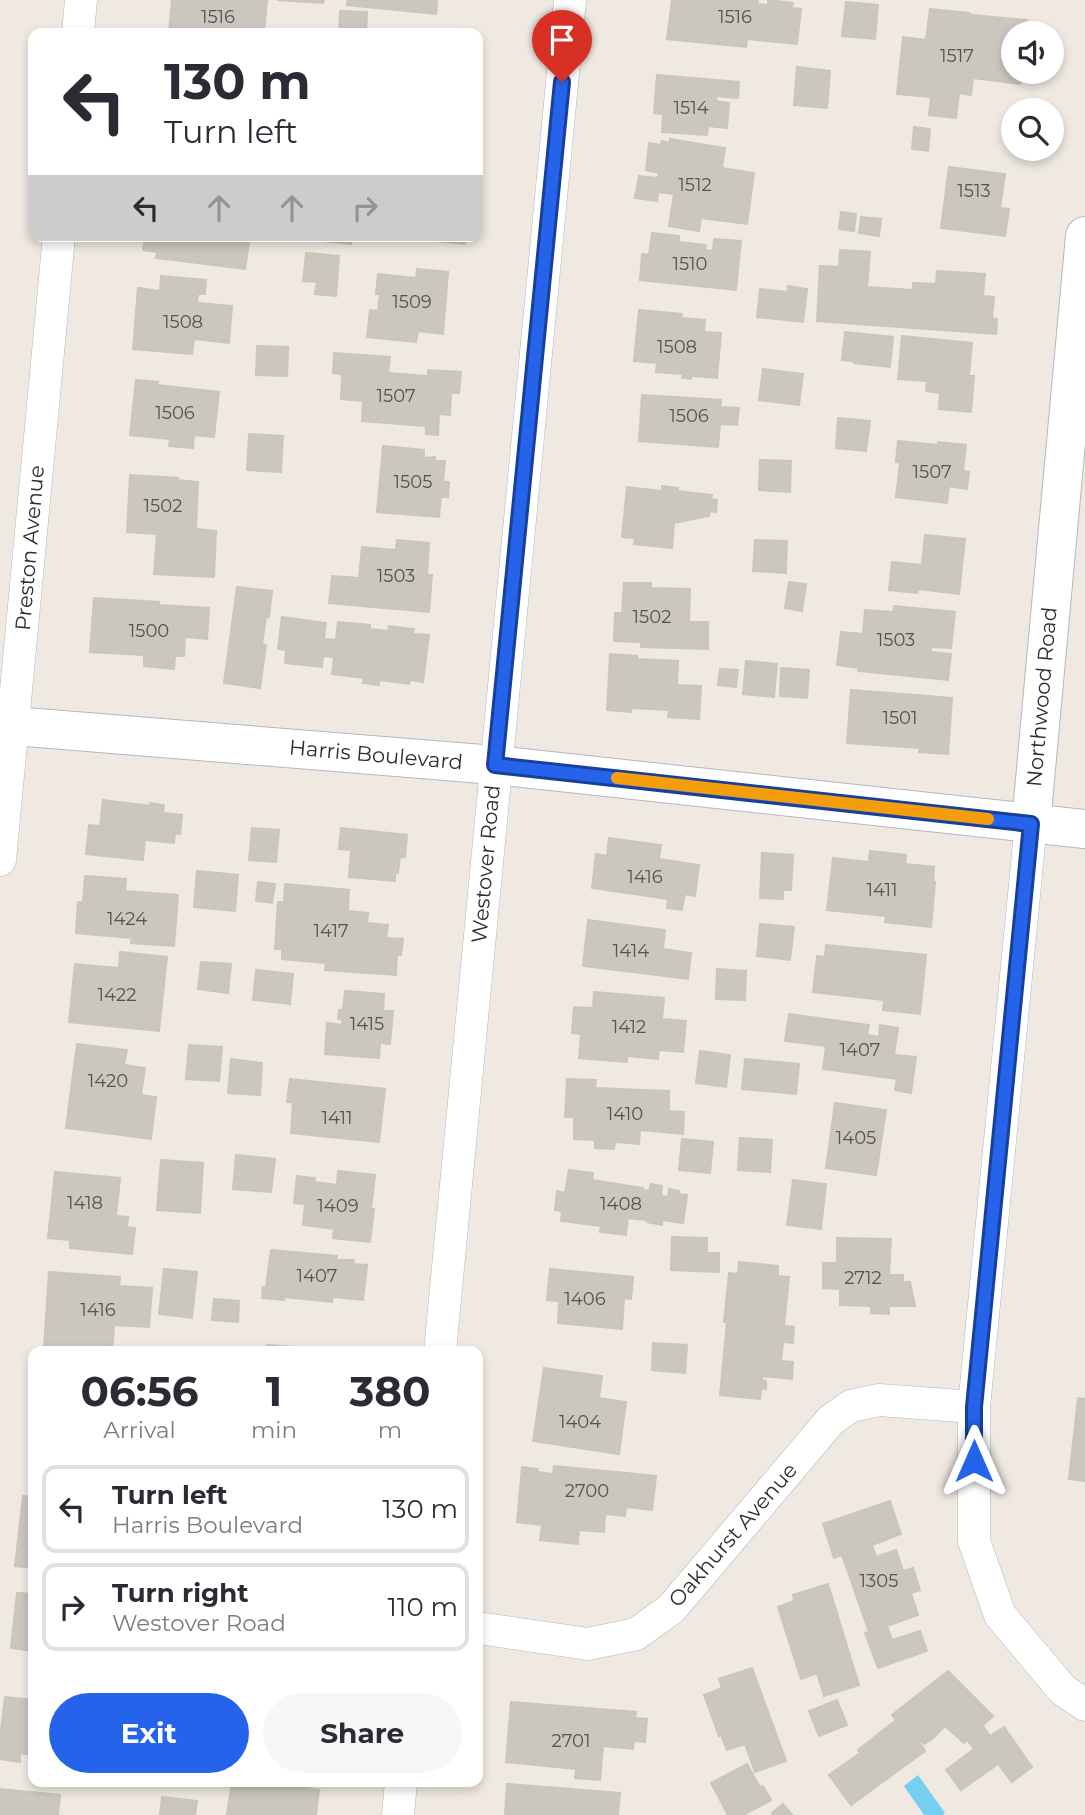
<!DOCTYPE html>
<style>
:root{--surface:#fff;--page:#f7f7f7;--text:#2b2b33;--muted:#7c7c81;--line:#e1e1e2;--accent:#2563eb}
body{margin:0;font-family:Montserrat,sans-serif;background:var(--page);color:var(--text);height:100vh;display:flex;flex-direction:column;font-size:26px;white-space:nowrap}
*{box-sizing:border-box;margin:0}
p{font-size:23px;color:var(--muted)}
.icon{flex:none;width:38px;height:38px;fill:none;stroke:currentColor;stroke-width:2;stroke-linecap:round;stroke-linejoin:round}
.map{position:relative;flex:1;overflow:hidden}
.panel{position:absolute;left:28px;top:1346px;width:455px;height:441px;display:flex;flex-direction:column;background:var(--surface);border-radius:14px;box-shadow:0 4px 10px #0003}
.panel>*{flex:none}
.top-card{position:absolute;left:28px;top:28px;width:455px;height:214px;border-radius:14px;box-shadow:0 4px 10px #0003;background:#fff;color:var(--text);overflow:hidden}
.tools{position:absolute;left:1001px;top:21px;display:grid;gap:14px}
.tools a{display:grid;place-items:center;width:63px;height:63px;border-radius:50%;background:var(--surface);box-shadow:0 4px 10px #0003;font-size:35px}
.pin{position:absolute;display:grid;place-items:center;width:60px;height:60px;color:#fff;margin:-72px -30px;border-radius:50% 50% 50% 0;rotate:-45deg;box-shadow:0 0 7px #0007}
.pin .icon{rotate:45deg}
.me{position:absolute;width:77px;margin:-38px;rotate:0deg;stroke-linejoin:round;filter:drop-shadow(0 0 5px #0008)}
.turn{display:flex;align-items:center;gap:24px;height:147px;padding:0 21px;font-size:32px}
.turn .icon{width:91px;height:91px;stroke-width:2.5}
.turn b{display:block;font-size:49px;line-height:60px}
.lanes{display:flex;align-items:center;height:66px;padding:0 21px;background:#0003;justify-content:center;gap:35px;direction:ltr}
.lanes .off{opacity:.35}
.eta{display:flex;justify-content:space-evenly;align-items:center;height:119px;text-align:center}
.eta b{font-size:42px;font-weight:700;line-height:49px}
.primary-button{display:flex;gap:14px;margin-top:auto;padding:14px 21px}
.primary-button a{flex:1;height:80px;border-radius:42px;background:var(--accent);color:#fff;font-size:28px;font-weight:700;line-height:80px;text-align:center}
.primary-button a+a{background:var(--page);color:var(--text)}
ul{padding:0;list-style:none}
li{display:flex;align-items:center;gap:21px;height:88px;margin:0 14px 10px;padding:0 7px;border:4px solid var(--line);border-radius:14px}
li div{flex:1}
li b{display:block;font-size:26px}
li em{font-style:normal}
.map>svg:first-child{display:block}
.water{fill:#75cff0}
.building{fill:#cbc7bf;stroke:#cbc5ba;stroke-width:2}
.lines{fill:none;stroke-linecap:round;stroke-linejoin:round}
.street-casing{stroke:#b4b7c1;stroke-width:33}
.secondary-casing{stroke:#b4b7c1;stroke-width:40}
.street{stroke:#fff;stroke-width:32}
.secondary{stroke:#fff;stroke-width:38}
.route-casing{stroke:#184099;stroke-width:18}
.route{stroke:#2563eb;stroke-width:12}
.slow{stroke:#f59e0b;stroke-width:12}
.labels{text-anchor:middle;stroke-width:5;stroke-linejoin:round;paint-order:stroke}
.number-label{font-size:18px;fill:#555452}
.street-label{font-size:21px;fill:#2e2e2e;stroke:#fff}
</style>
<div class="map">
<svg width="1085" height="1815" viewBox="0 0 1085 1815">
<rect width="100%" height="100%" fill="#efe9e1"/>
<polygon class="water" points="918,1775 945,1813 943,1815 924,1815 904,1786"/>
<g class="building">
<polygon points="172,0 267,0 264,33 169,33"/>
<polygon points="277,0 324,0 323,3"/>
<polygon points="348,0 437,0 436,14 347,5"/>
<polygon points="672,0 758,0 757,4 768,5 768,0 793,3 792,8 801,9 797,44 747,39 746,47 667,39"/>
<polygon points="846,2 878,5 875,39 842,36"/>
<polygon points="930,9 969,13 972,15 1027,20 1025,33 1013,33 1013,72 1022,72 1020,84 973,78 971,95 959,93 956,118 929,115 931,97 897,94 903,37 926,40"/>
<polygon points="340,11 367,12 366,33 339,33"/>
<polygon points="797,67 830,71 827,108 794,105"/>
<polygon points="657,75 739,82 738,98 716,96 716,101 729,103 727,128 708,126 707,135 662,132 663,114 654,113"/>
<polygon points="914,127 930,129 928,151 912,149"/>
<polygon points="670,139 725,148 722,168 754,173 747,224 701,218 699,231 669,226 674,194 658,192 657,201 635,198 639,176 658,178 659,173 646,170 649,143 661,145 662,141 670,143"/>
<polygon points="949,167 1005,174 1000,208 1009,209 1005,236 941,228"/>
<polygon points="841,212 856,214 854,231 839,229"/>
<polygon points="861,217 881,219 879,236 859,233"/>
<polygon points="652,233 679,236 679,242 706,245 705,250 713,251 714,239 741,241 736,290 640,280 642,254 649,255"/>
<polygon points="145,236 250,236 245,269 156,258 157,252 143,250"/>
<polygon points="313,236 352,236 351,244 312,240"/>
<polygon points="391,236 466,236 465,244"/>
<polygon points="840,250 870,252 867,287 913,290 913,283 936,284 937,271 985,274 983,296 994,297 992,318 997,319 996,334 817,321 820,266 839,267"/>
<polygon points="306,253 339,256 336,296 315,294 317,282 303,281"/>
<polygon points="417,269 448,272 443,334 418,331 416,342 367,337 370,310 378,311 380,294 376,294 378,274 416,278"/>
<polygon points="161,276 206,280 205,294 198,294 197,303 232,306 229,343 194,339 192,354 133,349 138,288 160,291"/>
<polygon points="788,286 807,289 803,322 757,317 760,289 788,292"/>
<polygon points="639,310 682,314 681,318 705,320 704,332 721,333 717,378 691,376 691,379 682,378 683,374 656,372 657,363 634,361"/>
<polygon points="845,332 893,337 890,367 854,363 854,361 842,360"/>
<polygon points="902,336 972,343 969,376 974,376 971,412 939,409 940,393 926,391 927,381 898,379"/>
<polygon points="257,346 288,347 287,376 256,375"/>
<polygon points="334,353 390,357 388,373 428,376 428,370 461,372 459,393 451,393 450,415 439,414 438,435 426,434 426,426 362,421 363,401 341,399 342,374 333,373"/>
<polygon points="763,369 803,374 799,405 759,400"/>
<polygon points="136,380 158,382 157,385 219,392 214,437 194,435 193,448 169,446 170,439 130,435"/>
<polygon points="642,395 721,400 720,407 739,408 737,425 720,424 718,447 639,441"/>
<polygon points="838,418 870,421 866,451 836,448"/>
<polygon points="249,434 283,436 281,472 247,470"/>
<polygon points="898,441 938,445 938,442 966,445 963,471 969,472 967,489 949,486 947,503 896,497 900,463 896,462"/>
<polygon points="383,446 424,450 424,458 435,457 435,461 445,461 443,482 449,482 448,497 441,497 439,517 377,512"/>
<polygon points="760,460 791,461 790,492 759,490"/>
<polygon points="130,475 178,478 177,480 198,482 196,529 216,531 214,577 154,574 157,534 127,532"/>
<polygon points="662,486 678,488 677,491 712,495 711,499 717,500 716,512 710,511 709,516 674,523 672,548 634,544 635,538 622,537 627,487 662,491"/>
<polygon points="925,535 965,539 959,594 918,589 917,593 889,590 892,562 922,565"/>
<polygon points="397,540 429,543 427,575 432,575 429,612 329,603 332,576 359,578 362,547 396,550"/>
<polygon points="755,540 787,541 786,573 753,571"/>
<polygon points="789,582 806,584 802,611 785,608"/>
<polygon points="624,583 651,583 651,588 690,589 689,622 708,622 708,649 641,647 641,642 614,641 615,613 622,613"/>
<polygon points="237,587 272,591 269,617 266,617 262,644 266,645 260,688 224,683"/>
<polygon points="94,598 159,602 159,605 209,608 207,639 185,637 184,656 175,656 174,669 144,666 144,655 90,652"/>
<polygon points="894,606 955,612 951,648 931,647 931,652 951,654 948,680 858,671 859,668 837,665 841,632 863,634 865,610 893,612"/>
<polygon points="282,617 326,623 324,639 336,640 338,622 370,625 370,629 388,631 389,626 414,629 413,634 429,635 423,682 410,680 409,684 379,680 379,685 363,683 364,678 332,674 334,657 323,656 322,667 285,663 286,650 278,649"/>
<polygon points="610,654 637,656 637,659 678,661 677,685 701,686 699,719 668,717 669,710 631,708 631,712 607,710"/>
<polygon points="746,661 777,664 774,697 743,694"/>
<polygon points="781,668 809,670 807,698 780,696"/>
<polygon points="720,669 738,670 736,687 718,685"/>
<polygon points="851,690 952,698 948,754 919,752 920,748 847,743"/>
<polygon points="103,800 151,806 150,803 164,805 163,813 182,815 180,834 175,833 174,843 145,840 143,860 86,854 89,825 100,826"/>
<polygon points="252,828 279,830 276,862 249,860"/>
<polygon points="341,828 407,835 405,857 400,857 398,873 395,872 395,881 349,877 351,850 339,849"/>
<polygon points="609,838 661,845 659,859 699,865 695,896 685,894 682,910 667,908 668,899 592,888 596,854 607,856"/>
<polygon points="870,851 906,855 905,864 934,867 933,882 935,882 931,927 885,922 886,916 827,910 833,858 869,862"/>
<polygon points="762,853 793,855 791,890 783,890 783,899 760,898"/>
<polygon points="197,871 238,875 235,911 194,907"/>
<polygon points="85,876 126,879 125,891 178,895 174,946 131,943 132,938 76,933 78,902 83,902"/>
<polygon points="258,882 275,884 272,903 256,901"/>
<polygon points="285,884 349,890 348,911 368,913 367,923 388,925 386,938 403,939 401,955 397,954 396,975 325,970 326,963 282,959 282,949 275,949 278,902 284,902"/>
<polygon points="588,920 665,930 663,949 691,953 688,979 583,966"/>
<polygon points="760,924 794,927 790,960 757,956"/>
<polygon points="826,945 926,955 920,1014 883,1010 884,1000 813,992 817,956 825,957"/>
<polygon points="120,952 167,957 159,1031 69,1022 75,964 119,968"/>
<polygon points="201,962 231,964 228,993 198,989"/>
<polygon points="717,969 746,971 745,1000 716,999"/>
<polygon points="256,970 293,974 290,1004 253,1000"/>
<polygon points="345,991 384,994 383,1011 393,1011 390,1044 380,1043 379,1058 325,1054 327,1023 342,1025 342,1019 338,1019 339,1010 343,1010"/>
<polygon points="594,992 664,998 662,1019 686,1021 683,1052 659,1050 658,1059 627,1056 627,1062 579,1058 581,1034 572,1033 574,1007 593,1008"/>
<polygon points="789,1014 869,1025 867,1035 879,1037 880,1025 898,1028 894,1055 916,1057 911,1093 895,1090 897,1079 823,1069 826,1046 785,1041"/>
<polygon points="77,1044 127,1050 124,1065 145,1068 141,1095 156,1097 151,1139 66,1128"/>
<polygon points="189,1045 222,1047 219,1081 186,1079"/>
<polygon points="700,1051 730,1055 726,1087 696,1083"/>
<polygon points="231,1059 262,1063 260,1095 228,1093"/>
<polygon points="745,1059 799,1064 796,1094 742,1089"/>
<polygon points="290,1079 385,1089 379,1142 291,1133 293,1102 287,1102"/>
<polygon points="567,1079 596,1080 595,1088 669,1091 669,1111 684,1112 683,1134 640,1130 639,1144 615,1142 614,1149 595,1148 595,1140 574,1139 574,1117 565,1117"/>
<polygon points="835,1103 886,1110 876,1175 826,1168"/>
<polygon points="740,1138 772,1140 770,1172 738,1170"/>
<polygon points="682,1139 713,1142 710,1173 679,1170"/>
<polygon points="236,1155 275,1159 271,1192 233,1189"/>
<polygon points="161,1160 203,1163 200,1213 157,1210"/>
<polygon points="569,1170 593,1173 592,1180 643,1188 643,1190 649,1191 651,1184 662,1186 661,1196 668,1197 669,1189 679,1191 679,1194 687,1195 683,1223 662,1220 662,1225 647,1222 647,1220 628,1218 626,1235 600,1232 601,1226 561,1221 562,1211 555,1210 557,1191 565,1193"/>
<polygon points="338,1171 375,1175 371,1209 374,1209 370,1242 333,1238 334,1229 303,1225 305,1204 294,1203 297,1176 315,1178 314,1182 337,1185"/>
<polygon points="55,1172 120,1178 116,1216 128,1217 127,1227 135,1228 132,1254 70,1248 70,1240 48,1238"/>
<polygon points="793,1180 826,1184 821,1229 787,1225"/>
<polygon points="672,1237 707,1238 707,1253 719,1253 719,1272 671,1270"/>
<polygon points="837,1238 891,1239 889,1275 903,1275 903,1282 910,1282 915,1306 889,1306 889,1314 871,1313 871,1306 840,1305 840,1289 823,1288 823,1263 837,1263"/>
<polygon points="271,1250 337,1256 336,1260 354,1260 353,1264 367,1265 363,1300 333,1297 332,1302 284,1297 284,1300 262,1298 263,1287 266,1287"/>
<polygon points="739,1262 778,1266 778,1276 789,1277 784,1326 794,1327 793,1343 783,1342 781,1361 793,1362 792,1379 762,1376 762,1380 766,1381 766,1389 761,1388 760,1399 720,1395 727,1322 724,1322 729,1273 738,1274"/>
<polygon points="164,1269 197,1272 192,1318 159,1314"/>
<polygon points="550,1269 633,1277 631,1299 624,1298 622,1329 558,1323 559,1301 547,1300"/>
<polygon points="49,1272 120,1277 119,1286 152,1288 149,1327 114,1325 112,1351 44,1349"/>
<polygon points="214,1299 239,1301 238,1322 212,1320"/>
<polygon points="653,1343 687,1345 685,1373 652,1370"/>
<polygon points="267,1345 345,1351 267,1351"/>
<polygon points="544,1368 602,1376 599,1398 626,1402 619,1454 533,1441"/>
<polygon points="1078,1398 1085,1399 1085,1481 1069,1479"/>
<polygon points="554,1466 656,1476 652,1510 626,1507 625,1516 605,1514 604,1532 579,1530 578,1544 540,1540 542,1525 517,1522 522,1467 538,1469 537,1472 553,1474"/>
<polygon points="33,1492 33,1568 15,1566 23,1496 33,1497"/>
<polygon points="890,1501 901,1534 872,1545 876,1557 896,1550 903,1571 913,1568 920,1590 911,1593 918,1615 887,1626 892,1640 920,1631 927,1651 878,1668 865,1633 869,1632 842,1555 834,1558 823,1524"/>
<polygon points="828,1584 859,1685 824,1696 817,1673 801,1679 778,1607 794,1601 793,1595"/>
<polygon points="17,1593 33,1594 33,1651 11,1648"/>
<polygon points="752,1668 786,1761 755,1772 745,1744 727,1750 721,1735 719,1736 704,1695 722,1688 719,1679"/>
<polygon points="948,1671 993,1716 964,1743 945,1726 932,1739 924,1744 922,1741 920,1743 925,1751 851,1805 829,1775 860,1753 858,1750 896,1720 892,1715"/>
<polygon points="5,1697 33,1700 33,1755 20,1753 20,1762 0,1759 0,1738"/>
<polygon points="837,1700 847,1725 819,1736 809,1711"/>
<polygon points="511,1702 636,1712 635,1718 647,1719 645,1742 634,1741 633,1749 603,1746 600,1780 575,1778 576,1769 506,1762"/>
<polygon points="983,1726 990,1736 1004,1727 1032,1767 1012,1782 998,1764 961,1790 946,1770 974,1749 967,1740"/>
<polygon points="747,1764 760,1787 763,1786 771,1800 743,1815 728,1815 711,1783"/>
<polygon points="232,1782 307,1782 307,1788 319,1790 316,1815 227,1814"/>
<polygon points="507,1784 620,1793 618,1815 505,1815"/>
<polygon points="0,1789 60,1795 58,1815 0,1815"/>
<polygon points="162,1797 197,1801 195,1815 160,1815"/>
<polygon points="783,1804 792,1815 773,1815 772,1813"/>
</g>
<g class="lines">
<g class="street-casing">
<g id="street">
<polyline points="78,33 81,0"/>
<polyline points="1031,823 974,1407 974,1541 1000,1615 1063,1690 1085,1705"/>
<polyline points="0,860 59,236"/>
<polyline points="440,1351 570,0"/>
<polyline points="478,1628 588,1644 636,1634 671,1609 831,1420 851,1406 879,1400 974,1407"/>
<polyline points="398,1815 401,1782"/>
</g>
</g>
<g class="secondary-casing">
<g id="secondary">
<polyline points="0,725 495,765 1085,829"/>
<polyline points="1031,823 1085,236"/>
</g>
</g>
<use href="#street" class="street"/>
<use href="#secondary" class="secondary"/>
</g>
<g class="lines">
<g class="route-casing">
<polyline id="route" points="562,82 495,765 1031,824 974,1407 974,1461"/>
</g>
<use href="#route" class="route"/>
<polyline class="slow" points="617,778 988,819"/>
</g>
<g class="labels">
<g class="number-label">
<text x="218" y="23">1516</text>
<text x="735" y="23">1516</text>
<text x="957" y="62">1517</text>
<text x="691" y="114">1514</text>
<text x="695" y="191">1512</text>
<text x="974" y="197">1513</text>
<text x="690" y="270">1510</text>
<text x="412" y="308">1509</text>
<text x="183" y="328">1508</text>
<text x="677" y="353">1508</text>
<text x="396" y="402">1507</text>
<text x="175" y="419">1506</text>
<text x="689" y="422">1506</text>
<text x="932" y="478">1507</text>
<text x="413" y="488">1505</text>
<text x="163" y="512">1502</text>
<text x="396" y="582">1503</text>
<text x="652" y="623">1502</text>
<text x="149" y="637">1500</text>
<text x="896" y="646">1503</text>
<text x="900" y="724">1501</text>
<text x="645" y="883">1416</text>
<text x="882" y="896">1411</text>
<text x="127" y="925">1424</text>
<text x="331" y="937">1417</text>
<text x="631" y="957">1414</text>
<text x="117" y="1001">1422</text>
<text x="367" y="1030">1415</text>
<text x="629" y="1033">1412</text>
<text x="860" y="1056">1407</text>
<text x="108" y="1087">1420</text>
<text x="625" y="1120">1410</text>
<text x="337" y="1124">1411</text>
<text x="856" y="1144">1405</text>
<text x="85" y="1209">1418</text>
<text x="621" y="1210">1408</text>
<text x="338" y="1212">1409</text>
<text x="317" y="1282">1407</text>
<text x="863" y="1284">2712</text>
<text x="585" y="1305">1406</text>
<text x="98" y="1316">1416</text>
<text x="580" y="1428">1404</text>
<text x="587" y="1497">2700</text>
<text x="879" y="1587">1305</text>
<text x="571" y="1747">2701</text>
</g>
<g class="street-label">
<text transform="translate(30 548) rotate(-85)" y="7">Preston Avenue</text>
<text transform="translate(1042 697) rotate(-85)" y="7">Northwood Road</text>
<text transform="translate(376 755) rotate(5)" y="7">Harris Boulevard</text>
<text transform="translate(486 864) rotate(-85)" y="7">Westover Road</text>
<text transform="translate(733 1535) rotate(-49)" y="7">Oakhurst Avenue</text>
</g>
</g>
</svg>
<div class="tools">
<a><svg class="icon" aria-label="sound" viewBox="0 0 24 24"><path d="M4 9h4l5-4v14l-5-4H4zM17 9q2 3 0 6"/></svg></a>
<a><svg class="icon" aria-label="search" viewBox="0 0 24 24"><circle cx="10" cy="10" r="6"/><path d="M15 15l6 6"/></svg></a>
</div>
<div class="pin" style="left:562px;top:82px;background:#d93025"><svg class="icon" aria-label="arrive" viewBox="0 0 24 24"><path d="M6 21V4h12l-3 4 3 4H6"/></svg></div>
<svg class="me" style="left:974px;top:1461px" viewBox="-20 -20 40 40"><path d="M0-17L14 15 0 8-14 15z" fill="#2563eb" stroke="#fff" stroke-width="4"/></svg>
<div class="top-card">
<div class="turn"><svg class="icon" aria-label="left" viewBox="0 0 24 24"><path d="M17 20v-9H6M10 6l-5 5 5 5"/></svg><div><b>130 m</b>Turn left</div></div>
<div class="lanes"><svg class="icon" aria-label="left" viewBox="0 0 24 24"><path d="M17 20v-9H6M10 6l-5 5 5 5"/></svg><svg class="icon off" aria-label="ahead" viewBox="0 0 24 24"><path d="M12 20V5M6 11l6-6 6 6"/></svg><svg class="icon off" aria-label="ahead" viewBox="0 0 24 24"><path d="M12 20V5M6 11l6-6 6 6"/></svg><svg class="icon off" aria-label="right" viewBox="0 0 24 24"><path d="M7 20v-9h11M14 6l5 5-5 5"/></svg></div>
</div>
<section class="panel">
<div class="eta">
<div><b>06:56</b><p>Arrival</p></div>
<div><b>1</b><p>min</p></div>
<div><b>380</b><p>m</p></div>
</div>
<ul>
<li><svg class="icon" aria-label="left" viewBox="0 0 24 24"><path d="M17 20v-9H6M10 6l-5 5 5 5"/></svg><div><b>Turn left</b><p>Harris Boulevard</p></div><em>130 m</em></li>
<li><svg class="icon" aria-label="right" viewBox="0 0 24 24"><path d="M7 20v-9h11M14 6l5 5-5 5"/></svg><div><b>Turn right</b><p>Westover Road</p></div><em>110 m</em></li>
</ul>
<div class="primary-button"><a>Exit</a><a>Share</a></div>
</section>
</div>
